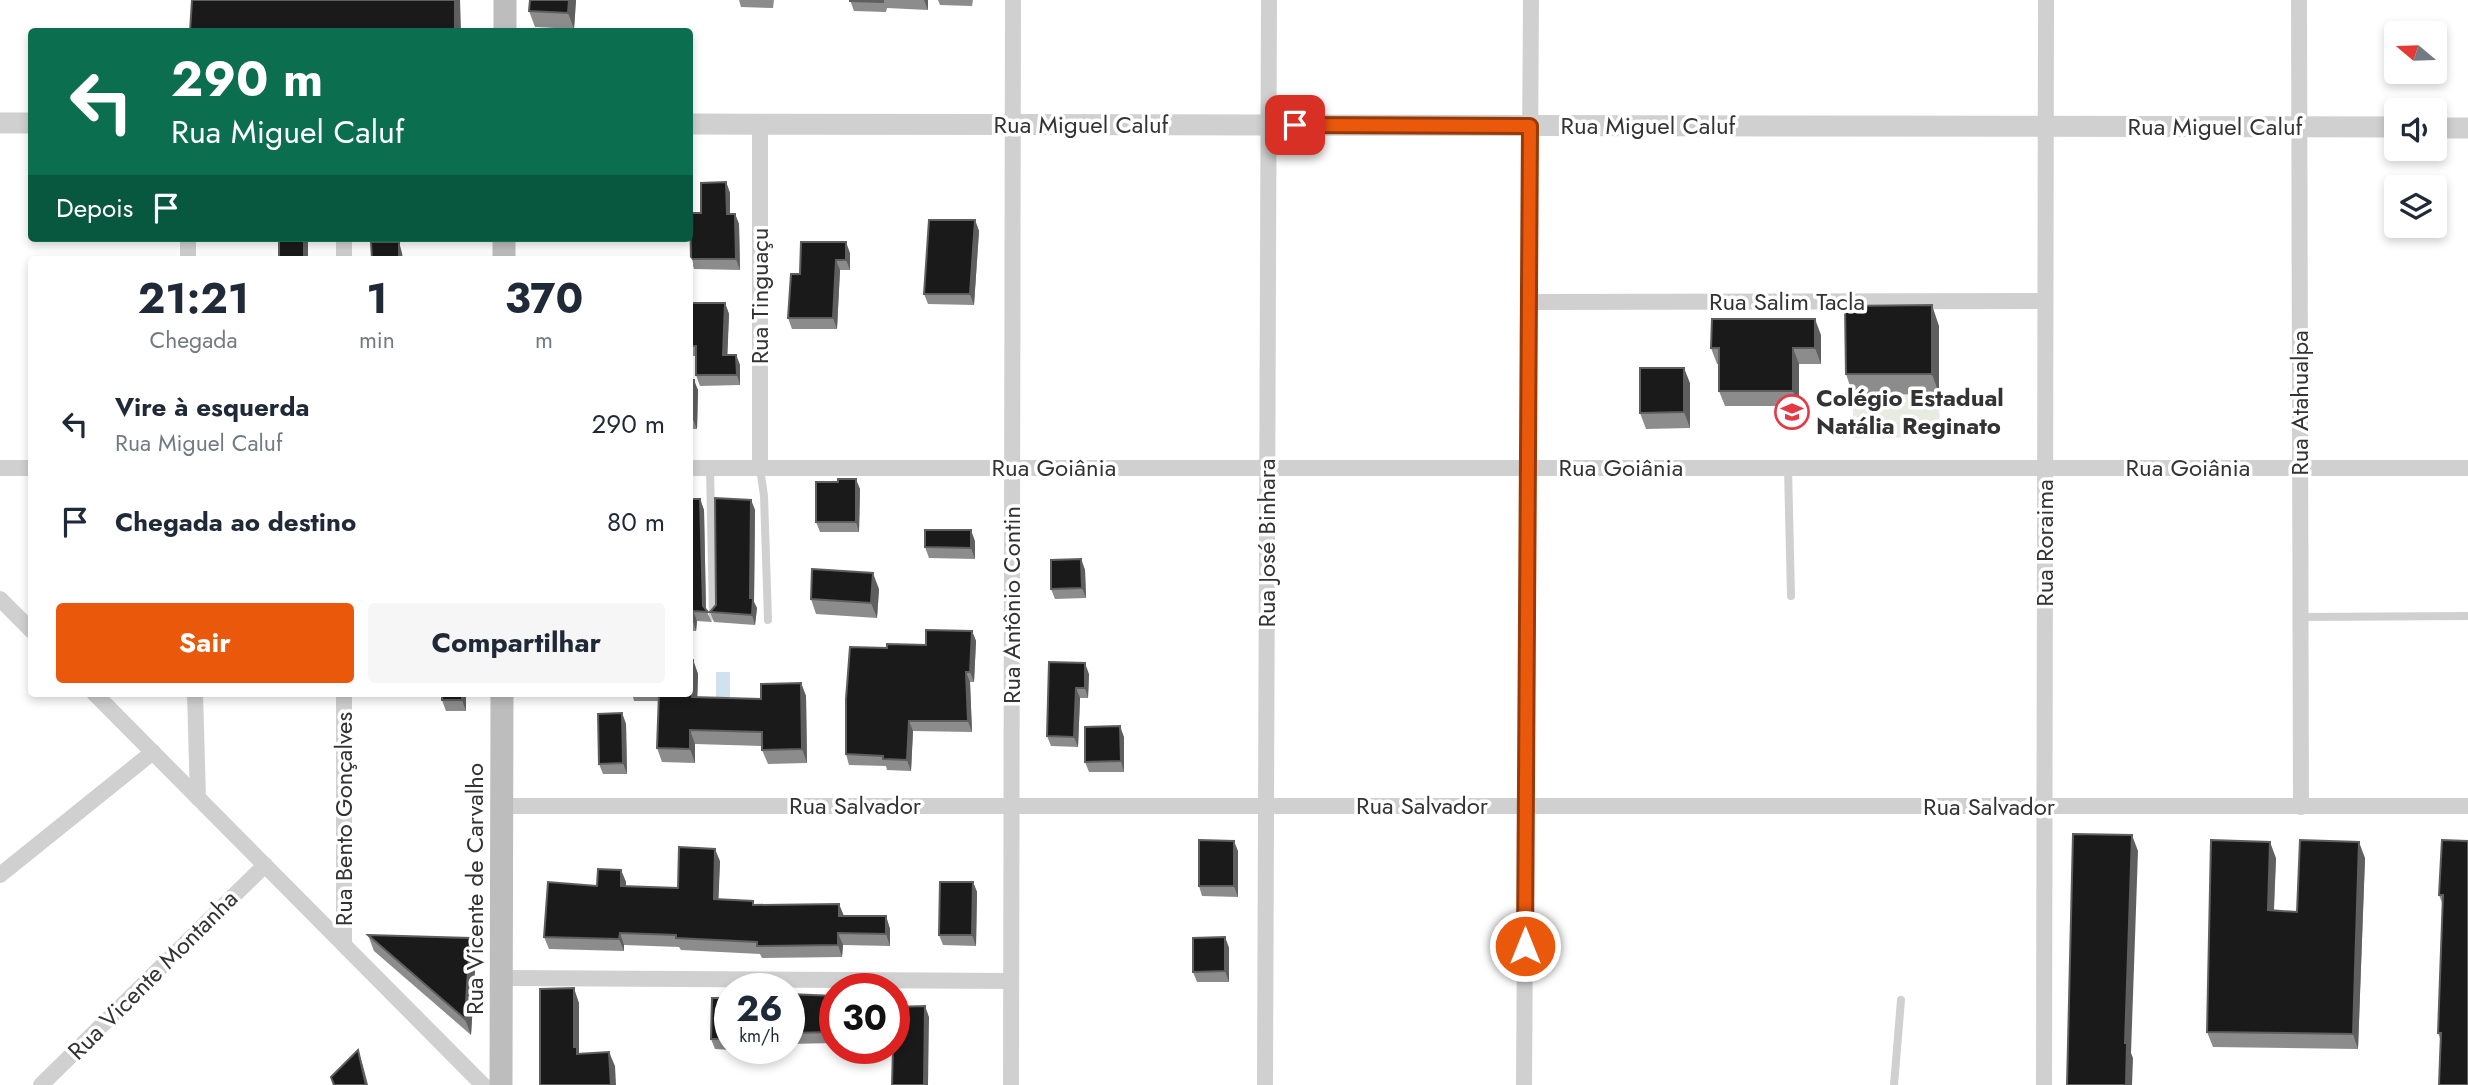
<!DOCTYPE html>
<html lang="pt">
<meta charset="utf-8">
<style>
:root{--surface:#fff;--page:#f6f6f7;--text:#1f2937;--muted:#747a83;--accent:#ea580c}
body{margin:0;font-family:Jost,sans-serif;background:var(--page);color:var(--text);height:100vh;display:flex;flex-direction:column;font-size:26px;white-space:nowrap}
*{box-sizing:border-box;margin:0}
p{font-size:23px;color:var(--muted)}
.icon{flex:none;width:38px;height:38px;fill:none;stroke:currentColor;stroke-width:2;stroke-linecap:round;stroke-linejoin:round}
.map{position:relative;flex:1;overflow:hidden}
.sheet{position:absolute;left:28px;top:256px;width:665px;height:441px;display:flex;flex-direction:column;background:var(--surface);border-radius:7px;box-shadow:0 4px 10px #0003}
.sheet>*{flex:none}
.hud{position:absolute;left:28px;top:28px;width:665px;height:214px;border-radius:7px;box-shadow:0 4px 10px #0003;background:#0b6e4f;color:#fff;overflow:hidden}
.needle{width:46px;rotate:289deg}
.controls{position:absolute;left:2384px;top:21px;display:grid;gap:14px}
.controls a{display:grid;place-items:center;width:63px;height:63px;border-radius:7px;background:var(--surface);box-shadow:0 4px 10px #0003;font-size:35px}
.speed{position:absolute;left:714px;top:973px;display:flex;gap:14px;font-size:35px;font-weight:700;text-align:center}
.speed>*{display:grid;place-content:center;width:91px;height:91px;border-radius:50%;background:var(--surface);box-shadow:0 4px 10px #0003;line-height:1}
.speed small{font-size:18px;font-weight:400}
.speed .limit{border:10px solid #d22;background:#fff;color:#111}
.pin{position:absolute;display:grid;place-items:center;width:60px;height:60px;color:#fff;margin:-30px;border-radius:14px;box-shadow:0 4px 10px #0006}
.me{position:absolute;width:77px;margin:-38px;rotate:0deg;stroke-linejoin:round;filter:drop-shadow(0 0 5px #0008)}
.turn{display:flex;align-items:center;gap:24px;height:147px;padding:0 28px;font-size:32px}
.turn .icon{width:91px;height:91px;stroke-width:2.5}
.turn b{display:block;font-size:49px;line-height:60px}
.then{display:flex;align-items:center;height:66px;padding:0 28px;background:#0003;gap:14px;font-size:26px}
.eta{display:flex;justify-content:space-evenly;align-items:center;height:119px;text-align:center}
.eta b{font-size:42px;font-weight:700;line-height:49px}
.action{display:flex;gap:14px;margin-top:auto;padding:14px 28px}
.action a{flex:1;height:80px;border-radius:7px;background:var(--accent);color:#fff;font-size:28px;font-weight:700;line-height:80px;text-align:center}
.action a+a{background:var(--page);color:var(--text)}
ul{padding:0;list-style:none}
li{display:flex;align-items:center;gap:21px;height:98px;padding:0 28px}
li div{flex:1}
li b{display:block;font-size:26px}
li em{font-style:normal}
.map>svg:first-child{display:block}
.green{fill:#e6ecdf}
.water{fill:#cfe2ee}
.lines{fill:none;stroke-linecap:round;stroke-linejoin:round}
.service{stroke:#d0d0d0;stroke-width:8}
.minor{stroke:#d0d0d0;stroke-width:16}
.tertiary{stroke:#d0d0d0;stroke-width:21}
.secondary{stroke:#bdbdbd;stroke-width:23}
.wall{fill:#8c8c8c}
.shaded-wall{fill:#5f5f5f}
.building{fill:#1a1a1a;stroke:#5f5f5f;stroke-width:2}
.route-casing{stroke:#983908;stroke-width:18}
.route{stroke:#ea580c;stroke-width:12}
.labels{text-anchor:middle;stroke-width:7;stroke-linejoin:round;paint-order:stroke}
.street-label{font-size:24px;fill:#333;stroke:#fff}
.poi-label{font-size:24px;font-weight:bold;fill:#333;stroke:#fff;text-anchor:start}
</style>
<div class="map">
<svg width="2468" height="1085" viewBox="0 0 2468 1085">
<rect width="100%" height="100%" fill="#fff"/>
<polygon class="green" points="1939,394 1940,437 1853,438 1853,395"/>
<rect class="water" x="716" y="672" width="14" height="28"/>
<g class="lines">
<g class="service">
<polyline points="710,468 713,616"/>
<polyline points="760,468 764,496 768,620"/>
<polyline points="1788,468 1791,596"/>
<polyline points="2301,617 2468,616"/>
<polyline points="1894,1085 1901,1000"/>
</g>
<g class="minor">
<polyline points="2299,0 2301,807"/>
<polyline points="188,238 188,259"/>
<polyline points="344,259 344,238"/>
<polyline points="1529,302 2045,301"/>
<polyline points="0,468 32,468"/>
<polyline points="690,468 2468,468"/>
<polyline points="760,468 760,124"/>
<polyline points="0,599 32,631"/>
<polyline points="94,693 483,1085"/>
<polyline points="195,693 198,798"/>
<polyline points="344,693 344,944"/>
<polyline points="502,806 2468,806"/>
<polyline points="0,875 153,752"/>
<polyline points="501,978 1011,981"/>
<polyline points="41,1085 265,865"/>
<polyline points="1011,1085 1013,0"/>
<polyline points="1265,1085 1269,0"/>
<polyline points="1524,1085 1531,0"/>
<polyline points="2044,1085 2046,0"/>
</g>
<g class="tertiary">
<polyline points="0,123 32,123"/>
<polyline points="690,124 2396,127"/>
<polyline points="2434,128 2468,128"/>
</g>
<g class="secondary">
<polyline points="505,32 505,0"/>
<polyline points="504,259 504,238"/>
<polyline points="501,1085 502,693"/>
</g>
</g>
<g class="wall">
<polygon points="576,0 574,29 535,27 529,11"/>
<polygon points="739,0 774,0 773,8 741,7"/>
<polygon points="850,0 928,0 928,10 887,8 886,12 854,11"/>
<polygon points="938,0 973,0 972,6 940,5"/>
<polygon points="726,182 730,193 730,214 735,214 739,224 740,270 694,269 691,259 701,213"/>
<polygon points="975,220 979,231 974,305 928,304 924,294"/>
<polygon points="850,253 850,270 840,270 837,329 792,329 788,318 800,274"/>
<polygon points="690,303 725,303 729,314 727,355 736,355 740,365 740,385 700,386 696,375 696,356 690,356"/>
<polygon points="1939,326 1939,394 1853,395 1846,374"/>
<polygon points="1821,335 1821,364 1799,364 1799,406 1725,406 1719,391 1719,364 1717,364 1711,348"/>
<polygon points="690,380 698,390 697,429 690,429"/>
<polygon points="1690,383 1690,428 1646,429 1640,413"/>
<polygon points="860,489 859,532 820,532 816,522"/>
<polygon points="690,499 700,499 704,510 706,610 712,622 697,621 696,631 690,631"/>
<polygon points="751,500 755,510 754,602 757,608 755,625 714,622 710,612 716,605"/>
<polygon points="975,541 975,559 929,558 925,547"/>
<polygon points="1081,559 1085,570 1086,598 1055,599 1051,589"/>
<polygon points="879,589 877,618 816,614 811,599"/>
<polygon points="972,631 976,641 974,682 970,682 972,732 913,731 911,771 887,770 886,766 849,765 846,754 887,648 926,645"/>
<polygon points="693,660 698,674 697,697 761,699 801,683 806,696 807,763 768,764 762,750 762,746 695,744 695,763 662,762 657,748 659,701 634,701 632,693 690,693"/>
<polygon points="1049,662 1089,674 1088,698 1080,698 1078,747 1051,746 1047,736"/>
<polygon points="466,693 466,711 446,711 442,700"/>
<polygon points="622,713 626,724 627,774 603,774 599,764"/>
<polygon points="1124,737 1124,772 1089,772 1085,762"/>
<polygon points="2468,841 2441,1041 2438,1033 2443,905 2439,895"/>
<polygon points="1238,851 1238,897 1202,896 1199,886"/>
<polygon points="2276,858 2274,911 2297,912 2365,858 2358,1049 2213,1047 2207,1032"/>
<polygon points="720,861 718,900 753,901 754,905 839,904 843,916 886,916 890,929 890,946 843,945 842,957 762,958 760,954 681,950 679,947 624,945 624,951 549,949 544,937 597,886 621,870 626,882 626,886 678,888"/>
<polygon points="973,882 977,892 976,946 943,945 939,935"/>
<polygon points="368,935 476,954 471,1035 374,951"/>
<polygon points="1225,937 1229,948 1229,982 1197,982 1193,972"/>
<polygon points="789,994 835,996 835,1043 789,1044"/>
<polygon points="730,998 730,1048 731,1048 731,1050 715,1049 711,1039"/>
</g>
<g class="shaded-wall">
<polygon points="455,0 460,0 461,32 455,32"/>
<polygon points="569,0 576,0 574,29 568,13"/>
<polygon points="924,0 928,0 928,10"/>
<polygon points="690,157 691,161 692,185 690,177"/>
<polygon points="726,182 730,193 730,224 727,214"/>
<polygon points="735,214 739,224 740,270 736,259"/>
<polygon points="975,220 979,231 974,305 970,294"/>
<rect x="304" y="238" width="4" height="21"/>
<polygon points="399,242 402,253 403,259 399,259"/>
<polygon points="846,242 850,253 850,270 846,260"/>
<polygon points="836,260 840,270 837,329 833,318"/>
<polygon points="725,303 729,314 727,366 723,355"/>
<polygon points="1932,305 1939,326 1939,394 1932,374"/>
<polygon points="1815,319 1821,335 1821,364 1815,348"/>
<polygon points="1793,348 1799,364 1799,406 1793,391"/>
<polygon points="736,355 740,365 740,385 737,375"/>
<polygon points="1684,368 1690,383 1690,428 1684,412"/>
<polygon points="694,380 698,390 697,429 693,419"/>
<polygon points="856,479 860,489 859,532 856,522"/>
<polygon points="700,499 704,510 706,612 703,606"/>
<polygon points="751,500 755,510 754,602 757,608 755,625 752,615 750,598"/>
<polygon points="971,530 975,541 975,559 971,548"/>
<polygon points="1081,559 1085,570 1086,598 1082,588"/>
<polygon points="873,573 879,589 877,618 871,603"/>
<polygon points="693,611 697,621 696,631 693,621"/>
<polygon points="972,631 976,641 974,682 970,672"/>
<polygon points="693,660 698,674 697,711 692,697"/>
<polygon points="1085,663 1089,674 1088,698 1085,688"/>
<polygon points="966,672 970,682 972,732 968,721"/>
<polygon points="801,683 806,696 807,763 802,749"/>
<polygon points="1076,688 1080,698 1078,747 1074,737"/>
<polygon points="462,693 466,693 466,711 462,700"/>
<polygon points="622,713 626,724 627,774 623,763"/>
<polygon points="909,721 913,731 911,771 907,760"/>
<polygon points="1120,726 1124,737 1124,772 1121,761"/>
<polygon points="690,730 695,744 695,763 690,749"/>
<polygon points="2132,835 2138,851 2131,1053 2133,1058 2132,1085 2126,1085 2125,1043"/>
<polygon points="1234,841 1238,851 1238,897 1234,886"/>
<polygon points="2270,842 2276,858 2273,926 2268,910"/>
<polygon points="2359,842 2365,858 2358,1049 2353,1034"/>
<polygon points="715,849 720,861 718,912 714,899"/>
<polygon points="621,870 626,882 625,898 621,886"/>
<polygon points="973,882 977,892 976,946 972,935"/>
<polygon points="839,904 844,916 839,916"/>
<polygon points="886,916 890,929 890,946 886,934"/>
<polygon points="620,933 624,945 624,951 619,939"/>
<polygon points="838,933 843,945 842,957 838,945"/>
<polygon points="1225,937 1229,948 1229,982 1225,971"/>
<polygon points="470,938 476,954 471,1035 465,1019"/>
<polygon points="574,988 579,1003 579,1053 583,1062 574,1047"/>
<polygon points="925,1006 929,1017 928,1085 924,1085"/>
<polygon points="358,1050 363,1066 368,1085 366,1085"/>
<polygon points="609,1052 615,1066 616,1085 611,1085"/>
</g>
<g class="building">
<polygon points="192,0 455,0 455,32 190,32"/>
<polygon points="530,0 569,0 568,13 529,11"/>
<polygon points="850,0 883,0 883,2 850,1"/>
<polygon points="726,182 727,214 735,214 736,259 691,259 690,213 701,213 701,183"/>
<polygon points="929,220 975,220 970,294 924,294"/>
<rect x="279" y="238" width="25" height="21"/>
<polygon points="371,242 399,242 399,259 372,259"/>
<polygon points="801,242 846,242 846,260 836,260 833,318 788,318 791,274 800,274"/>
<polygon points="690,303 725,303 723,355 736,355 737,375 696,375 696,346 690,346"/>
<polygon points="1932,305 1932,374 1846,374 1845,306"/>
<polygon points="1712,319 1815,319 1815,348 1793,348 1793,391 1719,391 1719,348 1711,348"/>
<polygon points="1640,368 1684,368 1684,412 1640,413"/>
<polygon points="690,380 694,380 693,419 690,419"/>
<polygon points="838,479 856,479 856,522 816,522 816,482 838,482"/>
<polygon points="715,498 751,500 750,598 753,598 752,615 710,612 716,605"/>
<polygon points="690,499 700,499 703,606 708,612 693,611 693,621 690,621"/>
<polygon points="925,530 971,530 971,548 925,547"/>
<polygon points="1081,559 1082,588 1051,589 1051,560"/>
<polygon points="812,569 873,573 871,603 811,599"/>
<polygon points="926,630 972,631 970,672 966,672 968,721 909,721 907,760 883,759 883,756 846,754 846,699 850,647 887,648 887,644 926,645"/>
<polygon points="690,659 693,660 692,697 761,699 761,684 801,683 802,749 762,750 762,732 690,730 690,749 657,748 659,693 690,693"/>
<polygon points="1049,662 1085,663 1085,688 1076,688 1074,737 1047,736"/>
<rect x="442" y="693" width="20" height="7"/>
<polygon points="622,713 623,763 599,764 598,714"/>
<polygon points="1120,726 1121,761 1085,762 1085,727"/>
<polygon points="2073,834 2132,835 2125,1043 2127,1043 2126,1085 2067,1085"/>
<polygon points="1199,840 1234,841 1234,886 1199,886"/>
<polygon points="2211,840 2270,842 2268,910 2297,912 2300,840 2359,842 2353,1034 2207,1032"/>
<polygon points="2442,840 2468,841 2468,1085 2439,1085 2441,1033 2438,1033 2443,895 2439,895"/>
<polygon points="679,847 715,849 714,899 753,901 753,905 839,904 839,916 886,916 886,934 838,933 838,945 757,946 757,942 676,938 676,935 620,933 619,939 544,937 548,882 597,886 598,869 621,870 621,886 678,888"/>
<polygon points="940,882 973,882 972,935 939,935"/>
<polygon points="368,935 470,938 465,1019"/>
<polygon points="1225,937 1225,971 1193,972 1193,938"/>
<polygon points="574,988 574,1047 577,1047 577,1054 609,1052 611,1085 540,1085 540,989"/>
<polygon points="789,994 835,996 835,1032 789,1033"/>
<polygon points="712,998 730,998 730,1031 728,1031 728,1039 711,1039"/>
<polygon points="925,1006 924,1085 892,1085 893,1048 894,1048 894,1007"/>
<polygon points="358,1050 366,1085 334,1085 331,1077"/>
</g>
<g class="lines">
<g class="route-casing">
<polyline id="route" points="1295,125 1530,126 1525,946"/>
</g>
<use href="#route" class="route"/>
</g>
<defs>
<g id="school-ring" transform="scale(1.75)"><circle r="9.5" fill="#fff" stroke="#e63946" stroke-width="1.5"/><path d="M0-5L7-2L0 1L-7-2ZM-4 1L0 2.5L4 1V4Q0 6-4 4Z" fill="#e63946"/></g>
</defs>
<g fill-rule="evenodd">
<use href="#school-ring" x="1792" y="412"/>
</g>
<g class="labels">
<g class="street-label">
<text x="1081" y="133">Rua Miguel Caluf</text>
<text x="1648" y="134">Rua Miguel Caluf</text>
<text x="2215" y="135">Rua Miguel Caluf</text>
<text transform="translate(760 296) rotate(-90)" y="8">Rua Tinguaçu</text>
<text x="1787" y="310">Rua Salim Tacla</text>
<text transform="translate(2300 403) rotate(-90)" y="8">Rua Atahualpa</text>
<text x="1054" y="476">Rua Goiânia</text>
<text x="1621" y="476">Rua Goiânia</text>
<text x="2188" y="476">Rua Goiânia</text>
<text transform="translate(1267 543) rotate(-90)" y="8">Rua José Binhara</text>
<text transform="translate(2045 543) rotate(-90)" y="8">Rua Roraima</text>
<text transform="translate(1012 605) rotate(-90)" y="8">Rua Antônio Contin</text>
<text x="855" y="814">Rua Salvador</text>
<text x="1422" y="814">Rua Salvador</text>
<text x="1989" y="815">Rua Salvador</text>
<text transform="translate(344 819) rotate(-90)" y="8">Rua Bento Gonçalves</text>
<text transform="translate(475 889) rotate(-90)" y="8">Rua Vicente de Carvalho</text>
<text transform="translate(153 975) rotate(-45)" y="8">Rua Vicente Montanha</text>
</g>
<g class="poi-label">
<text x="1816" y="406">Colégio Estadual<tspan x="1816" dy="28">Natália Reginato</tspan></text>
</g>
</g>
</svg>
<div class="controls">
<a><svg class="needle" viewBox="-14 -14 28 28"><path d="M0-13l5 13h-10z" fill="#e53935"/><path d="M0 13l5-13h-10z" fill="#747a83"/></svg></a>
<a><svg class="icon" aria-label="sound" viewBox="0 0 24 24"><path d="M4 9h4l5-4v14l-5-4H4zM17 9q2 3 0 6"/></svg></a>
<a><svg class="icon" aria-label="layers" viewBox="0 0 24 24"><path d="M12 4l9 5-9 5-9-5zM3 14l9 5 9-5"/></svg></a>
</div>
<div class="speed"><div>26<small>km/h</small></div><div class="limit">30</div></div>
<div class="pin" style="left:1295px;top:125px;background:#d93025"><svg class="icon" aria-label="arrive" viewBox="0 0 24 24"><path d="M6 21V4h12l-3 4 3 4H6"/></svg></div>
<svg class="me" style="left:1525px;top:946px" viewBox="-20 -20 40 40"><circle r="17" fill="#ea580c" stroke="#fff" stroke-width="3"/><path d="M0-11L8 9 0 5-8 9z" fill="#fff"/></svg>
<div class="hud">
<div class="turn"><svg class="icon" aria-label="left" viewBox="0 0 24 24"><path d="M17 20v-9H6M10 6l-5 5 5 5"/></svg><div><b>290 m</b>Rua Miguel Caluf</div></div>
<div class="then">Depois<svg class="icon" aria-label="arrive" viewBox="0 0 24 24"><path d="M6 21V4h12l-3 4 3 4H6"/></svg></div>
</div>
<section class="sheet">
<div class="eta">
<div><b>21:21</b><p>Chegada</p></div>
<div><b>1</b><p>min</p></div>
<div><b>370</b><p>m</p></div>
</div>
<ul>
<li><svg class="icon" aria-label="left" viewBox="0 0 24 24"><path d="M17 20v-9H6M10 6l-5 5 5 5"/></svg><div><b>Vire à esquerda</b><p>Rua Miguel Caluf</p></div><em>290 m</em></li>
<li><svg class="icon" aria-label="arrive" viewBox="0 0 24 24"><path d="M6 21V4h12l-3 4 3 4H6"/></svg><div><b>Chegada ao destino</b></div><em>80 m</em></li>
</ul>
<div class="action"><a>Sair</a><a>Compartilhar</a></div>
</section>
</div>
